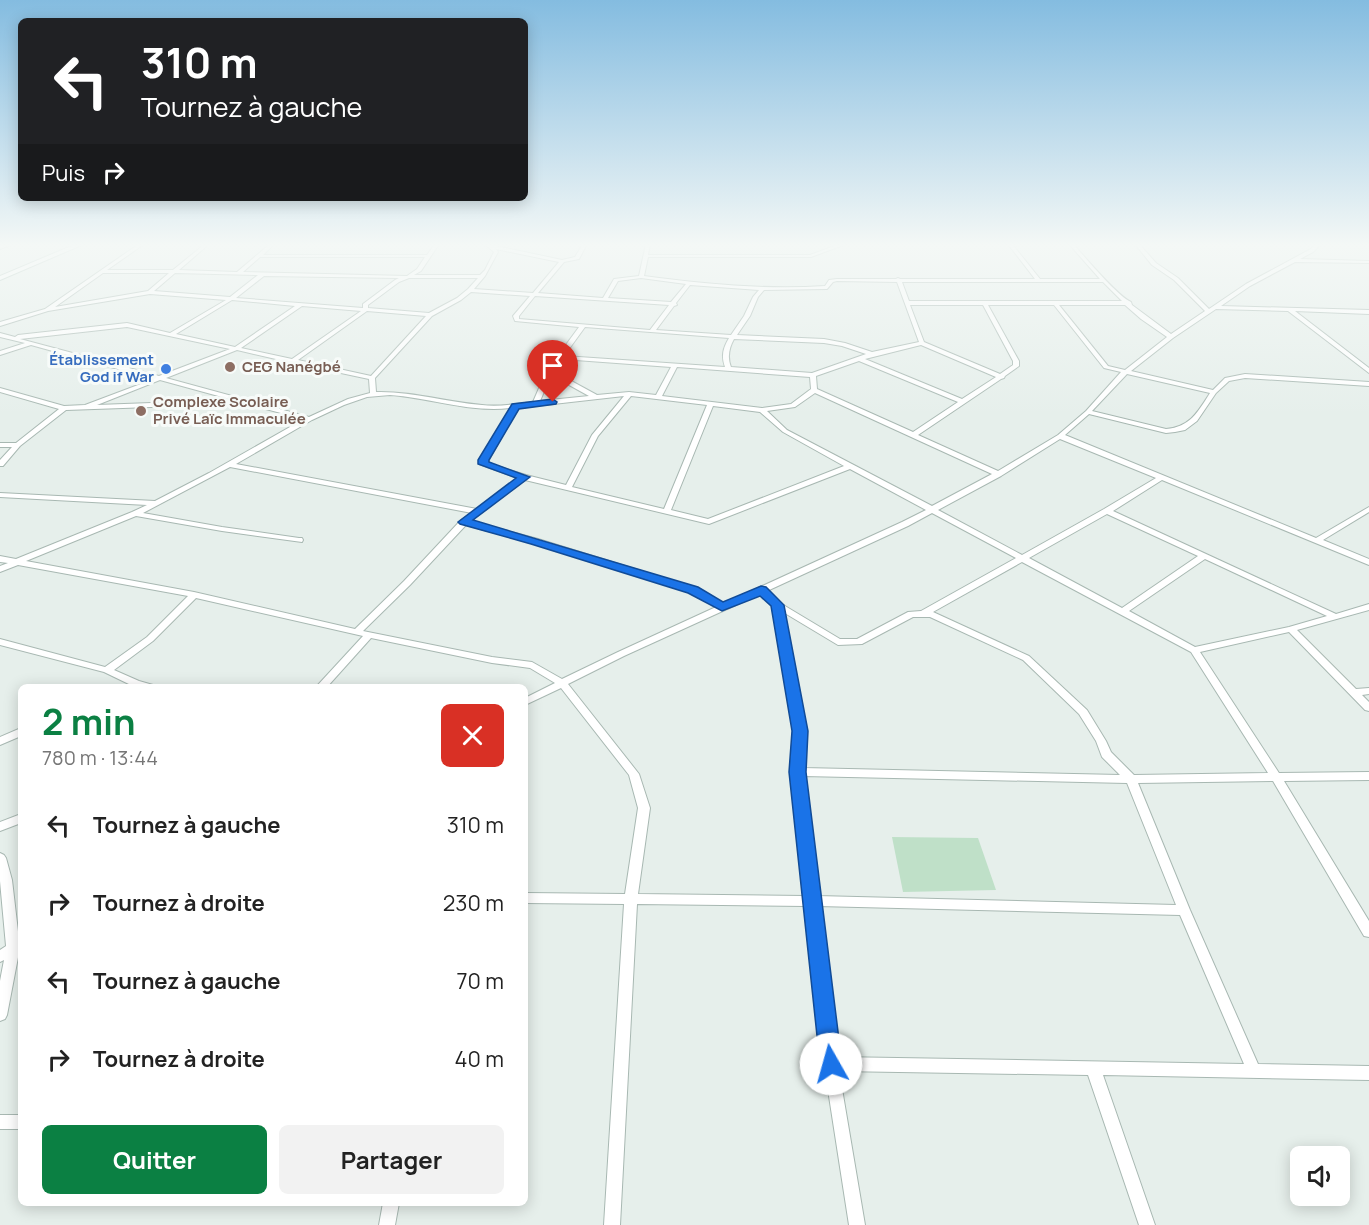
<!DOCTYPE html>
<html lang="fr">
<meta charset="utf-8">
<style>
:root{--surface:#fff;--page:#f2f2f2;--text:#222;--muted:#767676;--accent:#0b8043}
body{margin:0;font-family:Manrope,sans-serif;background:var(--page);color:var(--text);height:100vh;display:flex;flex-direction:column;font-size:22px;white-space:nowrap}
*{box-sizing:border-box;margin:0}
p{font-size:20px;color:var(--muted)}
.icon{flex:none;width:33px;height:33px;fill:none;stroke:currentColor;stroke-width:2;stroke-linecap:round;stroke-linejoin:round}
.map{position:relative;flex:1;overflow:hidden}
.sheet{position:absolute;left:18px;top:684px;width:510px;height:522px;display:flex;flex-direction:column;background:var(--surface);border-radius:9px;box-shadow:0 3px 15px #0003}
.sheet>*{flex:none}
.banner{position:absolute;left:18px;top:18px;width:510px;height:183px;border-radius:9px;box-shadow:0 3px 15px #0003;background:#202124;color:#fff;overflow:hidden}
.fabs{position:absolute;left:1290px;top:1146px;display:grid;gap:12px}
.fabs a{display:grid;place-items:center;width:60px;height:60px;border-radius:9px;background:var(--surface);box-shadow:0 3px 15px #0003;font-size:30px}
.pin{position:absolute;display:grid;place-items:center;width:51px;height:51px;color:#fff;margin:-62px -26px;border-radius:50% 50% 50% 0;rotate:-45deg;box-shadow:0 0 6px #0007}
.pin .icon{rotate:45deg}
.me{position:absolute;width:66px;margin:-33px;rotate:353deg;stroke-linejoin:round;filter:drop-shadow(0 0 4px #0008)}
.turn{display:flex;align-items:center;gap:21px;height:126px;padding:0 24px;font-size:27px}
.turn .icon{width:78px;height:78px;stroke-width:2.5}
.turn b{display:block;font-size:42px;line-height:51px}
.then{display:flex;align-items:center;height:57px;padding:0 24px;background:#0003;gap:12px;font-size:22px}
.round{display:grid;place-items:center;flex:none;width:63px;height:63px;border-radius:9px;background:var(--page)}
.head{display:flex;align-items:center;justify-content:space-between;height:102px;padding:0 24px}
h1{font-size:36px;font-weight:700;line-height:45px;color:var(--accent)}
.action{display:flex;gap:12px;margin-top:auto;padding:12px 24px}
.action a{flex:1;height:69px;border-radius:9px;background:var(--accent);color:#fff;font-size:24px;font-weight:700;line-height:69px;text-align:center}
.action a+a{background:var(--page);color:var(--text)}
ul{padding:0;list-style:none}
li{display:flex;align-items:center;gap:18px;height:78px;padding:0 24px}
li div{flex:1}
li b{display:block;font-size:22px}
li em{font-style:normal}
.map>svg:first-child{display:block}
.green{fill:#bfe0c8}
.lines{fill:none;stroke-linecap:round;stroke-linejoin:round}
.street-casing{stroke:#a8b8b2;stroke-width:2}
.secondary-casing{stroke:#a4bbb3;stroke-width:2}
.street{fill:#fff;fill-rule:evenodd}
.secondary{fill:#fff;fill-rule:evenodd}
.route{fill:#1a73e8;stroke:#114b97;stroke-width:1.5}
.education-dot{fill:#8d6e63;stroke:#f7fbf9;stroke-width:2}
.shop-dot{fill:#3f7fe0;stroke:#f7fbf9;stroke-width:2}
.labels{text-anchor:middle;stroke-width:6;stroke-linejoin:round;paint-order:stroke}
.far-shop-label{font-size:15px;font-weight:bold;fill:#366cbe;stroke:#f7fbf9;text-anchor:end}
.far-education-label{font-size:15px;font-weight:bold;fill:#785e54;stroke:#f7fbf9;text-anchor:start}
</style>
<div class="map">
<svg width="1369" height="1225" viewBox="0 0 1369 1225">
<rect width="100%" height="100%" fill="#e6efeb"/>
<polygon class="green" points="892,837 978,838 996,890 903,892"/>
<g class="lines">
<g class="street-casing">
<g id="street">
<polygon points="7,244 13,244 0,249 0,246"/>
<path d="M139,244H144L107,270H173L205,244H209L179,270L237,272L270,244H274L263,255H427L435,244H439L421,271L414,275H480L485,270L494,252L487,246V244L562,260L575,257L583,244H587L579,259L564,262L538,293L603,298L614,279L639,276L646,244H650L648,255H810L840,244H846L811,257H648L644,276C705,284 764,290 825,286L829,280L837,279H896L898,278L900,279H1035L1008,244H1012L1040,279H1100L1069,244H1073C1085,257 1117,296 1131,302L1132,305L1171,334L1205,311L1174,280L1152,265L1135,244H1139L1156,263L1178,278L1209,309L1246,284L1309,250L1317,244H1321L1313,252L1300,259L1369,261V263L1295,262L1250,286L1221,306L1369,310V314L1295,311L1369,368V373L1288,311L1216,309L1173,338L1131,371L1213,390L1225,378L1245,374L1369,382V386L1245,378L1229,381L1216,393L1197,421L1185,430L1175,432L1166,433L1089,414L1065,435L1316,538L1369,507V512L1323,540L1369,559V565L1162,480L1113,511L1336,614L1369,604V610L1297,630L1356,689L1369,688V694L1362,695L1369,702V711L1365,710L1289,632L1200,652L1279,773L1369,772V780L1284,781L1369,921V937L1364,936L1273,781L1138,783L1190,910L1258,1064L1369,1066V1080L1103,1075L1155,1225H1139L1088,1075L839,1071L865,1225H849L824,1064L805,906L637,904L620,1225H604L624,904L525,903V893L625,894L638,808L629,775L561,688L525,705V698L555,683L530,668L492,663L371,638L327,687H316L363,636L196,598L153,641L114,670L139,681L153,685L155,687L133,686L104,672L0,645V639L105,667L147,637L188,596L18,565L0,572V566L8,563L0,562V556L16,559L132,512L147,505L0,497V493L155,501L209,473L304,419L239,402L236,404L66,410L20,446L3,466H0V460L12,447H0V443H16L59,409L0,392V388L64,406L85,405L154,379L31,345L0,355V351L25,343L0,337V333L15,337L18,335L127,323L170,333L226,300L150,294L48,311L0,326V322L45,309ZM496,249L559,262L533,293L474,289L485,276L498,252ZM260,257H425L417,269L407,276L243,272ZM103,273H169L148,291L55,307ZM175,273L258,275L230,297L154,291ZM264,276L399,278L395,280L363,304V308L236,298ZM409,278H478L468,289L457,298L429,313L368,308V305L399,282ZM641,278L686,284L671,302L608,298L618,281ZM837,281L897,282L919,342L872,352L845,343L824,339L737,335L750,316L758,297L764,290L827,289L833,282ZM902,282H1103L1122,301H909ZM690,285L759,290L753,297L744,316L731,335L656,330L674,306L677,305L676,303ZM471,292L530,296L513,316L515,321L579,327L546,372L533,402C516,404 499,407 482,405C446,402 412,391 376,392L375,378L432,316L461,300ZM535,296L669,305L650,330L519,319V316ZM232,300L295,306L235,347L176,334ZM910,305H983L1013,361V365L1000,374L924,342ZM988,305H1054L1104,368L1121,372L1086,411L1058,435L998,471L918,435L1001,379L1004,378L1005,376L1019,366V361ZM1059,305H1125L1141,319L1167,337L1125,370L1108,366ZM302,306L361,311L292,359L241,348ZM367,311L426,316L371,376L298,360ZM127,327L230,349L159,376L20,339ZM585,327L729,338C723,348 721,356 725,367L564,356ZM734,339L824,343L842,346L866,354L812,373L731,367C727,357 729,348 734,339ZM921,345L996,377L962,399L865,359ZM237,350L289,362L292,364L294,363L369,379L370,393L348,399L309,417L166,378ZM562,359L671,367L656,395L629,392L597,395L553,371ZM859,361L958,402L913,432L817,389L816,376ZM677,367L810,377L811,389L791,404L762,408L662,396ZM1127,374L1210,393C1198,412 1190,427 1166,429L1092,411ZM551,375L589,396L540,401ZM160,380L233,400L97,405ZM815,393L992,474L932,506L787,430L767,411L795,407ZM390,395C431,398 470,413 511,408L479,464L518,478L477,509L236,464L312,420L344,405L367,397ZM624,396L592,435L566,485L526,475L487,463L518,408ZM631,396L707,405L664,509L572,487L598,436ZM713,406L760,412L783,432L844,466L708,519L671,510ZM1060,439L1156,478L1104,509L1022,555L938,510L1001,476ZM230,467L472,513L461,520L404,581L355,629L194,592L26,561L136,516L222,531L302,542L303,540L302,538H299L222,527L143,513ZM850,469L926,510L902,522L723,604L696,588L538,539L470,521L525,480L709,524ZM932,513L1016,558L921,611L908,612L857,639H840L780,603L767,591L908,526ZM1107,514L1198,556L1122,608L1029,558ZM466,525L532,543L690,592L716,607L618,652L562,679L532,662L492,657L363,631L410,585ZM1205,559L1327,616L1289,627L1195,647L1129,611ZM1022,562L1191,652L1268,773L1134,775L1111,752L1106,741L1087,710L1029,656L933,612ZM760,594L773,606L795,731L792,772L804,896L638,894L650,808L639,774L568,684L624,656ZM783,612L838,645L862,644L913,617H930L1023,660L1079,714L1096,741L1102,757L1120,775L803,768L805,731ZM803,776L1127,783L1176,905L817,896ZM818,906L1180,915L1244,1064L837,1057Z"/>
<polygon points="21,728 21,736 0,745 0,737"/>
<polygon points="21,814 21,823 0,831 0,822"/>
<polygon points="0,853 4,855 6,858 12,880 19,940 21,939 21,951 19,952 7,1015 5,1019 0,1021 0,981 4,960 0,962 0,950 6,946 0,881"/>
<rect x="0" y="1115" width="21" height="14"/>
<polygon points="383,1203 399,1203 395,1225 379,1225"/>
</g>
</g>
<g class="secondary-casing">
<polygon id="secondary" points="76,244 84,244 0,280 0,276"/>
</g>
<use href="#street" class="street"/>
<use href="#secondary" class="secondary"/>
</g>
<linearGradient id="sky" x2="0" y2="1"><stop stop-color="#84bce0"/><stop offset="0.59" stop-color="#f4f8f6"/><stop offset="1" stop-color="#f4f8f6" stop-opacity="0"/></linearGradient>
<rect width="1369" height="415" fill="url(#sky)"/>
<polygon class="route" points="553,399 557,402 556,404 519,409 489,460 489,462 530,477 473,520 698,587 723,602 761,586 766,587 784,605 808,731 806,772 842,1064 838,1071 831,1074 823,1071 820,1064 789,772 792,731 771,606 760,596 722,611 688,593 531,544 460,524 458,522 516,478 478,464 478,460 512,404"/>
<g class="education-dot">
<circle cx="230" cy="367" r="6"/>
<circle cx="141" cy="411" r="6"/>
</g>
<circle class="shop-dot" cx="166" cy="369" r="6"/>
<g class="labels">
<g class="far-shop-label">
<text x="154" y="365">Établissement<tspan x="154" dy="17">God if War</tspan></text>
</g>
<g class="far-education-label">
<text x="242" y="372">CEG Nanégbé</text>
<text x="153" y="407">Complexe Scolaire<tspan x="153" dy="17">Privé Laïc Immaculée</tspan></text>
</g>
</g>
</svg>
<div class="fabs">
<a><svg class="icon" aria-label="sound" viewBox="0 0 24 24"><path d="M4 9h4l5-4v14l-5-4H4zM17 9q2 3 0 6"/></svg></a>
</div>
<div class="pin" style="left:553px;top:402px;background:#d93025"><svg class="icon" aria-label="arrive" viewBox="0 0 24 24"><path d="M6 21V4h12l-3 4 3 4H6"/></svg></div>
<svg class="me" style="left:831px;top:1064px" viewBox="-20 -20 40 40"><circle r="19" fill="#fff"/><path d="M0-13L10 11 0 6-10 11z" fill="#1a73e8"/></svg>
<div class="banner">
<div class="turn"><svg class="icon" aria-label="left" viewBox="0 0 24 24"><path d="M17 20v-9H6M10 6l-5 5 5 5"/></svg><div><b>310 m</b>Tournez à gauche</div></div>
<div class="then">Puis<svg class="icon" aria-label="right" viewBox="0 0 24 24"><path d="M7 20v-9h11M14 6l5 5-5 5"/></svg></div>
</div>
<section class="sheet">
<div class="head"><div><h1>2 min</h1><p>780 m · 13:44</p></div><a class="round" style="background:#d93025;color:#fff"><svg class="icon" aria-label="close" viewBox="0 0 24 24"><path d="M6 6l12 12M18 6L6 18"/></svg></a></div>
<ul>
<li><svg class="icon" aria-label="left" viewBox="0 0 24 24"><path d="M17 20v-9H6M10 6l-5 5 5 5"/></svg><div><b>Tournez à gauche</b></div><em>310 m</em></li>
<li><svg class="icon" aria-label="right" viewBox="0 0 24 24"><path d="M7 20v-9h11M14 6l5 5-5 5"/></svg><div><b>Tournez à droite</b></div><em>230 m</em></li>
<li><svg class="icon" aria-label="left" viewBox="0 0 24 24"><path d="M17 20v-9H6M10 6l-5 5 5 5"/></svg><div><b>Tournez à gauche</b></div><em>70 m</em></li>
<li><svg class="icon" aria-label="right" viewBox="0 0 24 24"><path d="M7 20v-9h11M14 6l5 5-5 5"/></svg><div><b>Tournez à droite</b></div><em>40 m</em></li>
</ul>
<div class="action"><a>Quitter</a><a>Partager</a></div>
</section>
</div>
